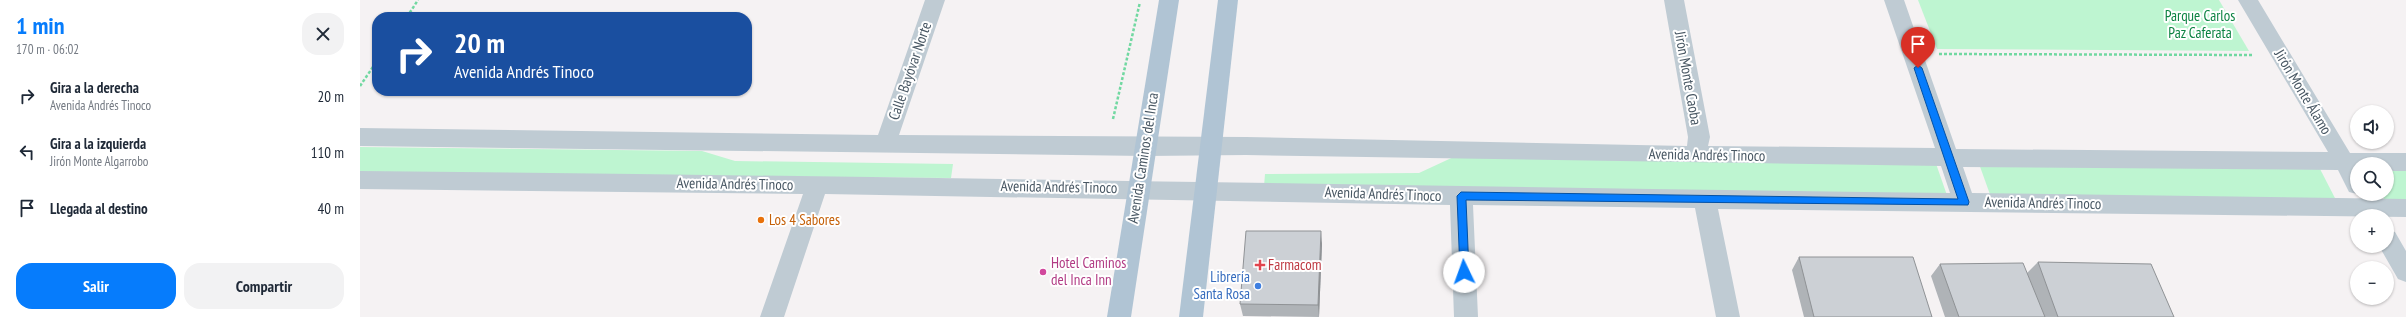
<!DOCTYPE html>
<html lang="es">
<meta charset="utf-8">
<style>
:root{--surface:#fff;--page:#f2f2f3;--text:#1f2937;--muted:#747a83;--accent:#067cfc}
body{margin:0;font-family:"PT Sans Narrow",sans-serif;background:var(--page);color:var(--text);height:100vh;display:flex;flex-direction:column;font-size:15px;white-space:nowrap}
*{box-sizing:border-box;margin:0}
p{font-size:13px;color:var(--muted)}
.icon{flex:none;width:22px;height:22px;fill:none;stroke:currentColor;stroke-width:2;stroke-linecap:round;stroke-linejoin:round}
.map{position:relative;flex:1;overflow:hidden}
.panel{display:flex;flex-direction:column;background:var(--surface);width:360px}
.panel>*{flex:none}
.banner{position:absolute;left:12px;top:12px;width:380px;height:84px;border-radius:16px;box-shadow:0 1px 3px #0004;background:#1a4fa0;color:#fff;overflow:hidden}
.controls{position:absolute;left:1990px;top:105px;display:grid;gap:8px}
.controls a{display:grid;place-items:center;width:44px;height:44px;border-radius:50%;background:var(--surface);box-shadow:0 1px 3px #0004;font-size:20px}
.pin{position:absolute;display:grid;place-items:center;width:34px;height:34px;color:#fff;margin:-41px -17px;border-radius:50% 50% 50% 0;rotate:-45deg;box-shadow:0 0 4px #0007}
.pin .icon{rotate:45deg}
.me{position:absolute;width:44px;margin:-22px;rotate:357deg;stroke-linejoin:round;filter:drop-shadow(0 0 3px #0008)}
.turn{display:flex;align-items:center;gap:14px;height:84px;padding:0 16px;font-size:18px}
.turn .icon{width:52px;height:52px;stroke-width:2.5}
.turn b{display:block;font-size:28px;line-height:34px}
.round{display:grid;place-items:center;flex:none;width:42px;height:42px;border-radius:16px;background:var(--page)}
.overview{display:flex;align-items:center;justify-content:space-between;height:68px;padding:0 16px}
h1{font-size:24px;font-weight:800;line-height:30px;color:var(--accent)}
.button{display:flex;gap:8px;margin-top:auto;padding:8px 16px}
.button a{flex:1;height:46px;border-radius:16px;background:var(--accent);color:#fff;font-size:16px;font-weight:800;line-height:46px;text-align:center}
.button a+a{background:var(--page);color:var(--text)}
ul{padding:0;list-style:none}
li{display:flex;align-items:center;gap:12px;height:56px;padding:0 16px}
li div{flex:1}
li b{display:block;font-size:15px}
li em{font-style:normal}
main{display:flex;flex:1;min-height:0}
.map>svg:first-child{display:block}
.green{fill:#bef5d1}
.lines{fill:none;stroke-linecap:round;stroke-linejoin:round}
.path{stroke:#71d8a1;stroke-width:2.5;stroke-dasharray:3 2;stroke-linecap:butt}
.minor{fill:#bfcbd3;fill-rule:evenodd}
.major{fill:#b0c4d4;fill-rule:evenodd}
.wall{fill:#afb3b7}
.shaded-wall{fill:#8f9295}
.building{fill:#ccd0d5;stroke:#8f9295}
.route{fill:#067cfc;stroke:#0451a4}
.food-dot{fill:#e8710a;stroke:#fff;stroke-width:1.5}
.health-dot{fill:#e0444e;stroke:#fff;stroke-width:1.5}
.hotel-dot{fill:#d1479c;stroke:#fff;stroke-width:1.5}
.shop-dot{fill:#3f7fe0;stroke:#fff;stroke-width:1.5}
.labels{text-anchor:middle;stroke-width:4;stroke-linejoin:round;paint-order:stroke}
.park-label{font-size:15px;fill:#0c8342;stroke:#fff}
.street-label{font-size:15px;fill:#485763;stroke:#fff}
.food-label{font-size:15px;fill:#c56008;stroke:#fff;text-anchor:start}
.hotel-label{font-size:15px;fill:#b23c85;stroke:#fff;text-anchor:start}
.health-label{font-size:15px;fill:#be3a42;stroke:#fff;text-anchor:start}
.shop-label{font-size:15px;fill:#366cbe;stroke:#fff;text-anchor:end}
</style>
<main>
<section class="panel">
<div class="overview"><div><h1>1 min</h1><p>170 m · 06:02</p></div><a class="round"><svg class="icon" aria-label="close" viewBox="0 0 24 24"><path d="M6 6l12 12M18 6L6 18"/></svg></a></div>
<ul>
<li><svg class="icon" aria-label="right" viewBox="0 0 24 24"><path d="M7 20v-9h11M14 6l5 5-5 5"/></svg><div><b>Gira a la derecha</b><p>Avenida Andrés Tinoco</p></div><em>20 m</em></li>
<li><svg class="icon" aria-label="left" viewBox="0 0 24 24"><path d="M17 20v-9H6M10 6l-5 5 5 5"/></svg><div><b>Gira a la izquierda</b><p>Jirón Monte Algarrobo</p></div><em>110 m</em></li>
<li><svg class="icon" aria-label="arrive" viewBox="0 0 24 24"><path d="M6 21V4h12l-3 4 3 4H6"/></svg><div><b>Llegada al destino</b></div><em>40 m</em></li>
</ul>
<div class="button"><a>Salir</a><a>Compartir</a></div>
</section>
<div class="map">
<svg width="2046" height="317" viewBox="0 0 2046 317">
<rect width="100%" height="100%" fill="#f5f2f3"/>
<g class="green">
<polygon points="1558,0 1859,0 1889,51 1577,49"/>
<polygon points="0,147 342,151 375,161 593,164 591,178 0,173"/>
<polygon points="1100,154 1574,158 1589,201 904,186 905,174 1059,173"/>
<polygon points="1618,161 1958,165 1978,204 1632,200"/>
<polygon points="2027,165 2046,166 2046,204 2027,204 2021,194 2027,194"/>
</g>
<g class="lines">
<g class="path">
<polyline points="47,17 58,0"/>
<polyline points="1579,54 1892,55"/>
<polyline points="0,86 17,61"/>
<polyline points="753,119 780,2"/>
</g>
<g class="minor">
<path d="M565,0H585L539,135L886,137L1327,146L1328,137L1304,0H1324L1350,137L1348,146L1575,148L1524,0H1544L1596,149L1968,152L1878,0H1898L1990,153H2046V171H2027V164H1997V194L1989,192L1978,170L1603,167L1612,193L2046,199V217L1358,209L1380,317H1356L1335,208L1113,205L1118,317H1094L1090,205L465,194L424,317H400L443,194L0,189V171C530,176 1060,186 1590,193L1581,166L886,155L786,156L0,146V128L518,135Z"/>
<polygon points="2027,229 2035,232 2046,251 2046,282 2038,279 2019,246 2027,246"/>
</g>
<g class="major">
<polygon points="799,0 819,0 771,317 747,317"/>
<polygon points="858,0 878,0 843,317 819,317"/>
</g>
</g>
<g class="wall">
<polygon points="962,244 959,317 883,316 880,304"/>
<polygon points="1439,257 1572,317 1444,317 1432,270"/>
<polygon points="1678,262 1814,317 1585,317 1571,276 1580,264 1667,273"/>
</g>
<polygon class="shaded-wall" points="961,231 962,244 959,317 958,305"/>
<g class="building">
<polygon points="886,231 961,231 958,305 880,304"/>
<polygon points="1439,257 1553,257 1572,317 1454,317"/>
<polygon points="1678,262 1791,264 1814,317 1698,317"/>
<polygon points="1663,263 1685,317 1599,317 1580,264"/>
</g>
<polygon class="route" points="1558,65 1562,68 1609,202 1608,205 1106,200 1109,272 1104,276 1100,272 1097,196 1101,192 1598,199 1554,68"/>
<circle class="food-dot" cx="401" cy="220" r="4"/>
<path class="health-dot" d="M898 259h4v4h4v4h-4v4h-4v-4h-4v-4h4z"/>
<circle class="hotel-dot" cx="683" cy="272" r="4"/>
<circle class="shop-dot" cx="898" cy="286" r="4"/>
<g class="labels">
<g class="park-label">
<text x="1840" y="21">Parque Carlos<tspan x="1840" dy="17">Paz Caferata</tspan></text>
</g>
<g class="street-label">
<text transform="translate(550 71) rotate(-71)" y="5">Calle Bayóvar Norte</text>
<text transform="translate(1328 78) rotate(80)" y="5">Jirón Monte Caoba</text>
<text transform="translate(1943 92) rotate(59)" y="5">Jirón Monte Álamo</text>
<text transform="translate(1347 155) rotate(1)" y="5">Avenida Andrés Tinoco</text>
<text transform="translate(783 158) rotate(-81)" y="5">Avenida Caminos del Inca</text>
<text transform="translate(375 184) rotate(1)" y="5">Avenida Andrés Tinoco</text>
<text transform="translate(699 187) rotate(1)" y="5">Avenida Andrés Tinoco</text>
<text transform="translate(1023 194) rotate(2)" y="5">Avenida Andrés Tinoco</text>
<text transform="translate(1683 203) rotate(1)" y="5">Avenida Andrés Tinoco</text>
</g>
<g class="food-label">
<text x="409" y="225">Los 4 Sabores</text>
</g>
<g class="hotel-label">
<text x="691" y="268">Hotel Caminos<tspan x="691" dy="17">del Inca Inn</tspan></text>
</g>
<g class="health-label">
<text x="908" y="270">Farmacom</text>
</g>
<g class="shop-label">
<text x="890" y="282">Librería<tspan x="890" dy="17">Santa Rosa</tspan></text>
</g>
</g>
</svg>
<div class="controls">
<a><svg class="icon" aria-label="sound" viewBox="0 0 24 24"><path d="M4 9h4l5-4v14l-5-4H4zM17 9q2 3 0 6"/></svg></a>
<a><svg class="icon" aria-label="search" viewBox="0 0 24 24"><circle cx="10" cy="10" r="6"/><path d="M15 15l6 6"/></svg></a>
<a>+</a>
<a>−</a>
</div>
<div class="pin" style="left:1558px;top:68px;background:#d93025"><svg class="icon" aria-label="arrive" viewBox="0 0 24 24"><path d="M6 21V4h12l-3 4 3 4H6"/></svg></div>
<svg class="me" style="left:1104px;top:272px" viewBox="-20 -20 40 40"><circle r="19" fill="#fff"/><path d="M0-13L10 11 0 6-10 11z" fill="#067cfc"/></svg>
<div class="banner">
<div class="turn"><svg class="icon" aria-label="right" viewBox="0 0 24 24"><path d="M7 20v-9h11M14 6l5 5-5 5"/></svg><div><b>20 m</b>Avenida Andrés Tinoco</div></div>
</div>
</div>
</main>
